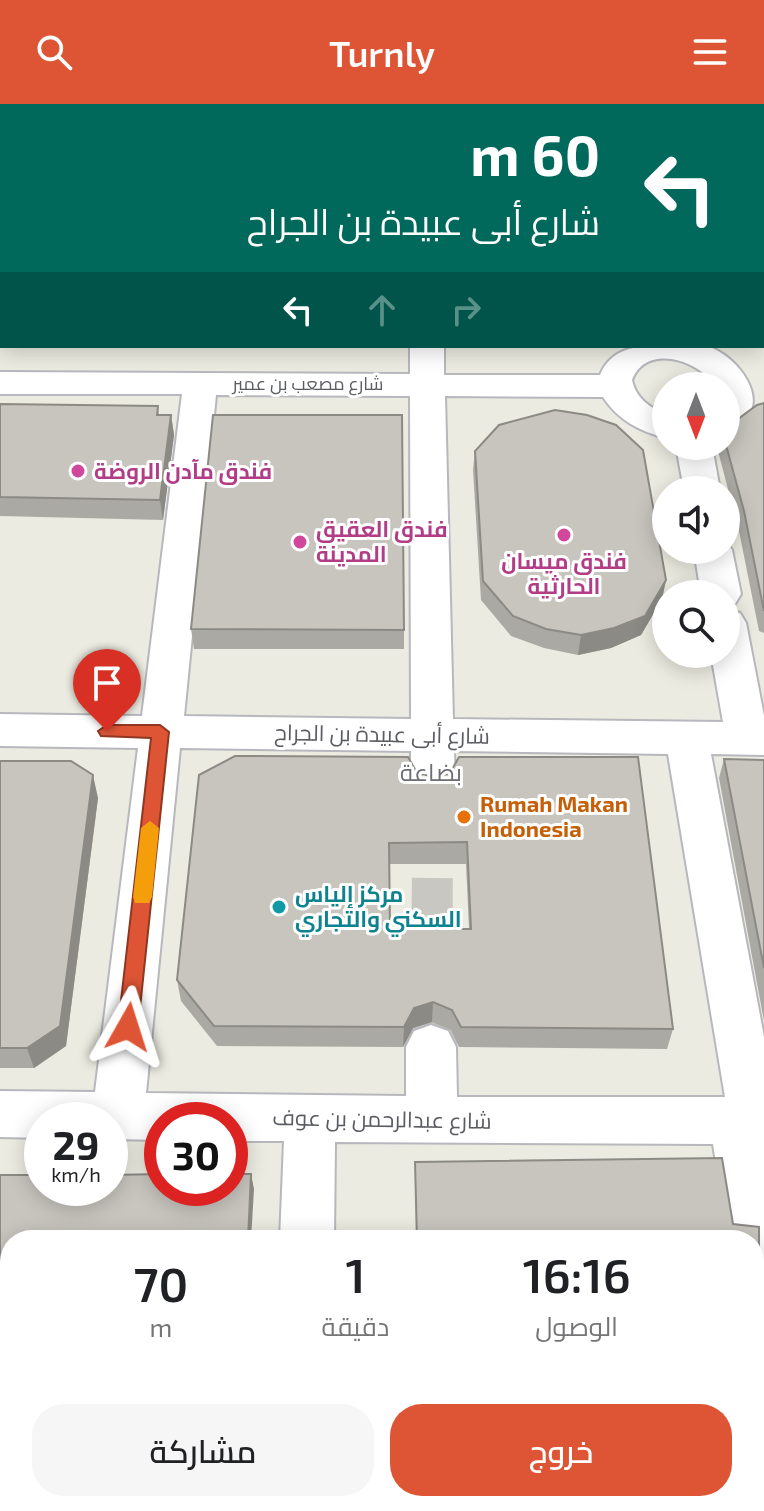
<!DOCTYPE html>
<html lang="ar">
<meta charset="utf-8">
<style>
:root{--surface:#fff;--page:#f6f6f6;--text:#202124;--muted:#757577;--accent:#de5535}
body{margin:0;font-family:"Exo 2",Cairo,sans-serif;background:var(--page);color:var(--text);direction:rtl;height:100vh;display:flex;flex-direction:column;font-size:30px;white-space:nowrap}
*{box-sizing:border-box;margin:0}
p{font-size:26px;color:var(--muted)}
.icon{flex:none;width:44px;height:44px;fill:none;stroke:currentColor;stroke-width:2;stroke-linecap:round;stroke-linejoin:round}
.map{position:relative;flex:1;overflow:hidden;direction:ltr}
.details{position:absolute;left:0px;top:1126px;width:764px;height:282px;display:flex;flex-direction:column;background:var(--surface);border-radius:32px 32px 0 0;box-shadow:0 4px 20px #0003;direction:rtl}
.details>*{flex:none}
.guide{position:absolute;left:0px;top:0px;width:764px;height:244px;box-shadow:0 4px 20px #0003;direction:rtl;background:#00695c;color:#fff;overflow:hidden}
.needle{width:52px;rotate:180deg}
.fabs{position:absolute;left:652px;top:268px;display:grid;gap:16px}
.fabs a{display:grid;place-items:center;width:88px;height:88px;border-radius:50%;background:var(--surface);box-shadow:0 4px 20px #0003;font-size:40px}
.speed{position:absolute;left:24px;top:998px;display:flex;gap:16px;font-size:40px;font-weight:700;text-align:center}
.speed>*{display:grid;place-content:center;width:104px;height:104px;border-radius:50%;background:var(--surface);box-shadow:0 4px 20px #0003;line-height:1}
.speed small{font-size:20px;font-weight:400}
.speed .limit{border:12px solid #d22;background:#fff;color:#111}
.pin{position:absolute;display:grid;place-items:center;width:68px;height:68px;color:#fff;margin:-82px -34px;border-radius:50% 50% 50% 0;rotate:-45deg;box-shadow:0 0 8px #0007}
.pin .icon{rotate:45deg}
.me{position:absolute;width:88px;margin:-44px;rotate:6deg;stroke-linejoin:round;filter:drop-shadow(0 0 6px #0008)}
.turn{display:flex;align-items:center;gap:28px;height:168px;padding:0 32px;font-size:36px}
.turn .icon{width:104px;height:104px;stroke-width:2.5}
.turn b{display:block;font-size:56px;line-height:68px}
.lanes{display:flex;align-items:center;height:76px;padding:0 32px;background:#0003;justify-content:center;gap:40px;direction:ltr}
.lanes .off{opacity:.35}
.eta{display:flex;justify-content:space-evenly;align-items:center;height:136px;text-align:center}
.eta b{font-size:48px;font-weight:600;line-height:56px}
.primary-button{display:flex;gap:16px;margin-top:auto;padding:16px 32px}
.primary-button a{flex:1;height:92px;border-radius:32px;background:var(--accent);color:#fff;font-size:32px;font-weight:600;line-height:92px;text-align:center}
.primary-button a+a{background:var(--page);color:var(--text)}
header{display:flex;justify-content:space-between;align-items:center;height:104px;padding:0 32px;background:var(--accent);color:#fff;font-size:36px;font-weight:600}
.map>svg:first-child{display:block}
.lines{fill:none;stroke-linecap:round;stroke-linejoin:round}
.street-tunnel-far1{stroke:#c8c7c1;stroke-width:41;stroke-dasharray:41 20;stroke-linecap:butt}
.street-tunnel{stroke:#c8c7c1;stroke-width:53;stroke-dasharray:53 26;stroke-linecap:butt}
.street-casing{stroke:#b7b8bd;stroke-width:4}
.street{fill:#fff;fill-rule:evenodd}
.wall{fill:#aba9a3;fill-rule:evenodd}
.shaded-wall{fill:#8b8a85}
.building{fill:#c7c5be;stroke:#8b8a85;stroke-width:2;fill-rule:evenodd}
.route{fill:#de5535;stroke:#903722;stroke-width:2}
.slow{fill:#f59e0b}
.hotel-dot{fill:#d1479c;stroke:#fff;stroke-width:3}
.food-dot{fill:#e8710a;stroke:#fff;stroke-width:3}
.culture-dot{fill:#0f9aa8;stroke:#fff;stroke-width:3}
.labels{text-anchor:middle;stroke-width:6;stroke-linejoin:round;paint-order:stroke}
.far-street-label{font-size:18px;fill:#5a5c61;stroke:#fff}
.hotel-label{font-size:22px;font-weight:bold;fill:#b23c85;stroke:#fff;text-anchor:start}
.street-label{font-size:22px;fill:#5a5c61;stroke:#fff}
.food-label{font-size:22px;font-weight:bold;fill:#c56008;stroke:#fff;text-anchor:start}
.culture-label{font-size:22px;font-weight:bold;fill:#0d838f;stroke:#fff;text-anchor:start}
.neighbourhood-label{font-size:24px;fill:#6b6e73;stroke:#fff}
</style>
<header><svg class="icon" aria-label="menu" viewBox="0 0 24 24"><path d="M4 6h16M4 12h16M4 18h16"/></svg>Turnly<svg class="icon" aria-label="search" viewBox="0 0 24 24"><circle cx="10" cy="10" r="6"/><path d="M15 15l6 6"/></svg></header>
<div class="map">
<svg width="764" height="1407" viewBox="0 0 764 1407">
<rect width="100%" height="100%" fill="#ecebe1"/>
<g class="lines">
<polyline class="street-tunnel-far1" points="432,815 433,701"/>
<polyline class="street-tunnel" points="431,943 432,813"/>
<g class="street-casing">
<g id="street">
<rect x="406" y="0" width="28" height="2"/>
<polygon points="762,11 764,11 764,34 762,33"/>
<rect x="762" y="70" width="2" height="18"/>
<path d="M410,242H444V271H600C613,239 645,242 674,242C684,242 695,240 705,242C728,246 761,281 751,306C749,313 743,320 738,327L726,330V282H715C699,256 646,239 632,276C636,295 650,303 666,311V334C639,327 618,316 603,293L445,292L453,615L723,618L711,550H726V505L740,509L746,519L764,612V651L711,650L764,933V1219L754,1215V1136H728L713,1040L335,1038L334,1136H280L284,1037H230V1016H162V1036L110,1035V1016H42V1034L0,1033V987L95,988L138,644L0,642V610L142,612L182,290H0V268L410,270ZM216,291L410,292L411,615L184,612ZM180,644L411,647V676L418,688L433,693L448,688L455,676L454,647L668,650L725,993H457L456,943L448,927L431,921L414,927L406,943V992L146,989Z"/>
<polygon points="676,342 712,342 720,386 684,386"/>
<polygon points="726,437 732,446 741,490 735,500 726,502 726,490 701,490 694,446 726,446"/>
<rect x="754" y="1292" width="10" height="58"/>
<rect x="269" y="1398" width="60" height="9"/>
</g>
</g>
<use href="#street" class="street"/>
</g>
<g class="wall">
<polygon points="2,65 2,226 0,226 0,66"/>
<polygon points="762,87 764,94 764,221 762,221"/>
<polygon points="764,299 764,529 759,527 739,427 718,347 719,342 726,342"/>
<polygon points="0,300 158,302 159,311 171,311 174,331 163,416 0,412"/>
<polygon points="475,347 666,476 662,495 641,531 611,544 578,551 544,544 511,532 481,496 473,366"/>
<polygon points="191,525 404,526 404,545 194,545"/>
<polygon points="724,655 764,656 764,917 719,674"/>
<polygon points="0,657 98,694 66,942 34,964 0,964"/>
<path d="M416,667L673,925L667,945L459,943L451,926L432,918L413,924L403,943L217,942L181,897L177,876ZM389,760H466L469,825H390Z"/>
<polygon points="722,1054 733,1120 759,1123 759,1200 764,1203 764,1281 754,1281 754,1136 416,1136 415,1058"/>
<polygon points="0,1071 254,1085 10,1136 10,1310 0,1310"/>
</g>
<g class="shaded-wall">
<polygon points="171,311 174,331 163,416 160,396"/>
<polygon points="666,476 662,495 641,531 611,544 578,551 581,531"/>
<polygon points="93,671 98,694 66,942 34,964 27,944"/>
<polygon points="433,898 432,918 413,924 403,943 404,923 414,904"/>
<polygon points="251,1070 254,1085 251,1136 248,1136"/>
<polygon points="234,1398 238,1398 237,1407 234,1407"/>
</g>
<g class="building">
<rect x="191" y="0" width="53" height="2"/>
<polygon points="612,0 670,0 670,2 613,2"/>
<polygon points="1,65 2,65 2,206 0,206"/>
<polygon points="762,87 764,94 764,202 762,202"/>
<polygon points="764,299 764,507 744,407 726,341 726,324 757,301"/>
<polygon points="0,300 158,302 157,311 171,311 160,396 0,393"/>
<polygon points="555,306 587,311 616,321 643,346 666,476 645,512 614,524 581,531 546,525 513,512 483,477 475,347 499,321"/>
<polygon points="213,311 402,311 404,526 191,525"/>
<path d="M235,652L408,653L416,667L433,674L450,669L459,653H638L673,925L461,923L452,906L433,898L414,904L404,923L214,922L177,876L199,671ZM467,738L471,825H390L389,739Z"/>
<polygon points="724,655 764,656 764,864"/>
<polygon points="0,657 71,657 93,671 60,922 27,944 0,944"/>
<polygon points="722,1054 733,1120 759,1123 759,1200 764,1203 764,1267 754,1267 754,1136 417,1136 415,1058"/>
<polygon points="162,1070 162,1084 230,1084 230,1070 251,1070 248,1136 10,1136 10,1298 0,1298 0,1071 42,1071 42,1084 110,1084 110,1071"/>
<polygon points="0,1370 10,1370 10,1398 234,1398 234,1407 0,1407"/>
</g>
<polygon class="route" points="107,621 160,621 169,628 138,923 135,929 128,932 121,929 118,923 151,634 101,632 98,627"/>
<polygon class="slow" points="150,717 159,724 152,793 149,799 135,799 133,793 141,724"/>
<g class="hotel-dot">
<circle cx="78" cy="367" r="8"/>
<circle cx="564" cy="431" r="8"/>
<circle cx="300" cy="438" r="8"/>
</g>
<circle class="food-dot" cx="464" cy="713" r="8"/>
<circle class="culture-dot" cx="279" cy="803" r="8"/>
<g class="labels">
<g class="far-street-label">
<text x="308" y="286">شارع مصعب بن عمير</text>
</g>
<g class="hotel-label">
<text x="94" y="375">فندق مآدن الروضة</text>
<text x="316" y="433">فندق العقيق<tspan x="316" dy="25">المدينة</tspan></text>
<text x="564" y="465" text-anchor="middle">فندق ميسان<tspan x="564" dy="25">الحارثية</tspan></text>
</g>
<g class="street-label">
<text transform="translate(382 630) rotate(1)" y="8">شارع أبى عبيدة بن الجراح</text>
<text transform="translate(382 1015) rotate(1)" y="8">شارع عبدالرحمن بن عوف</text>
</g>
<g class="food-label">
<text x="480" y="708">Rumah Makan<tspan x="480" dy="25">Indonesia</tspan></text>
</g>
<g class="culture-label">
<text x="295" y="798">مركز إلياس<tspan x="295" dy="25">السكني والتجاري</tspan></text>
</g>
<g class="neighbourhood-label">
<text x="431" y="677">بضاعة</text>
</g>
</g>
</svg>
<div class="fabs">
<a><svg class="needle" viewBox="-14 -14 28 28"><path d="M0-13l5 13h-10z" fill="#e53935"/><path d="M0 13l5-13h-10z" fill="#757577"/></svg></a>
<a><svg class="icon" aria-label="sound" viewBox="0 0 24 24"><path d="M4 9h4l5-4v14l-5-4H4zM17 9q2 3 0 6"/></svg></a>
<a><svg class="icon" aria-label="search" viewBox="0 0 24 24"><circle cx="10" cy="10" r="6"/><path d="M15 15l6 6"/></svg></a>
</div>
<div class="speed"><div>29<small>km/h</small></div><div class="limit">30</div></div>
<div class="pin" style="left:107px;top:627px;background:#d93025"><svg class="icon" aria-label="arrive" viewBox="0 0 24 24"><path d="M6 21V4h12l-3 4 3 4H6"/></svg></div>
<svg class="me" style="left:128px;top:923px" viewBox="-20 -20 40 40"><path d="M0-17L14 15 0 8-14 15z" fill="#de5535" stroke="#fff" stroke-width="4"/></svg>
<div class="guide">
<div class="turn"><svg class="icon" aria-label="left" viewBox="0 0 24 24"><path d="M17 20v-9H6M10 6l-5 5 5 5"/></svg><div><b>60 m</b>شارع أبى عبيدة بن الجراح</div></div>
<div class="lanes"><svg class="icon" aria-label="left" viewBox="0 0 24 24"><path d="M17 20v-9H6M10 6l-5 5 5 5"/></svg><svg class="icon off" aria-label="ahead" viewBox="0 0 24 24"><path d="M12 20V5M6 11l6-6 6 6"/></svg><svg class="icon off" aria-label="right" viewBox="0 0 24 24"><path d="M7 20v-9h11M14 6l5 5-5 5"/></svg></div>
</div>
<section class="details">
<div class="eta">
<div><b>16:16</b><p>الوصول</p></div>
<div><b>1</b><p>دقيقة</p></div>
<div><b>70</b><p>m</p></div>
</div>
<div class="primary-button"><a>خروج</a><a>مشاركة</a></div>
</section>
</div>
